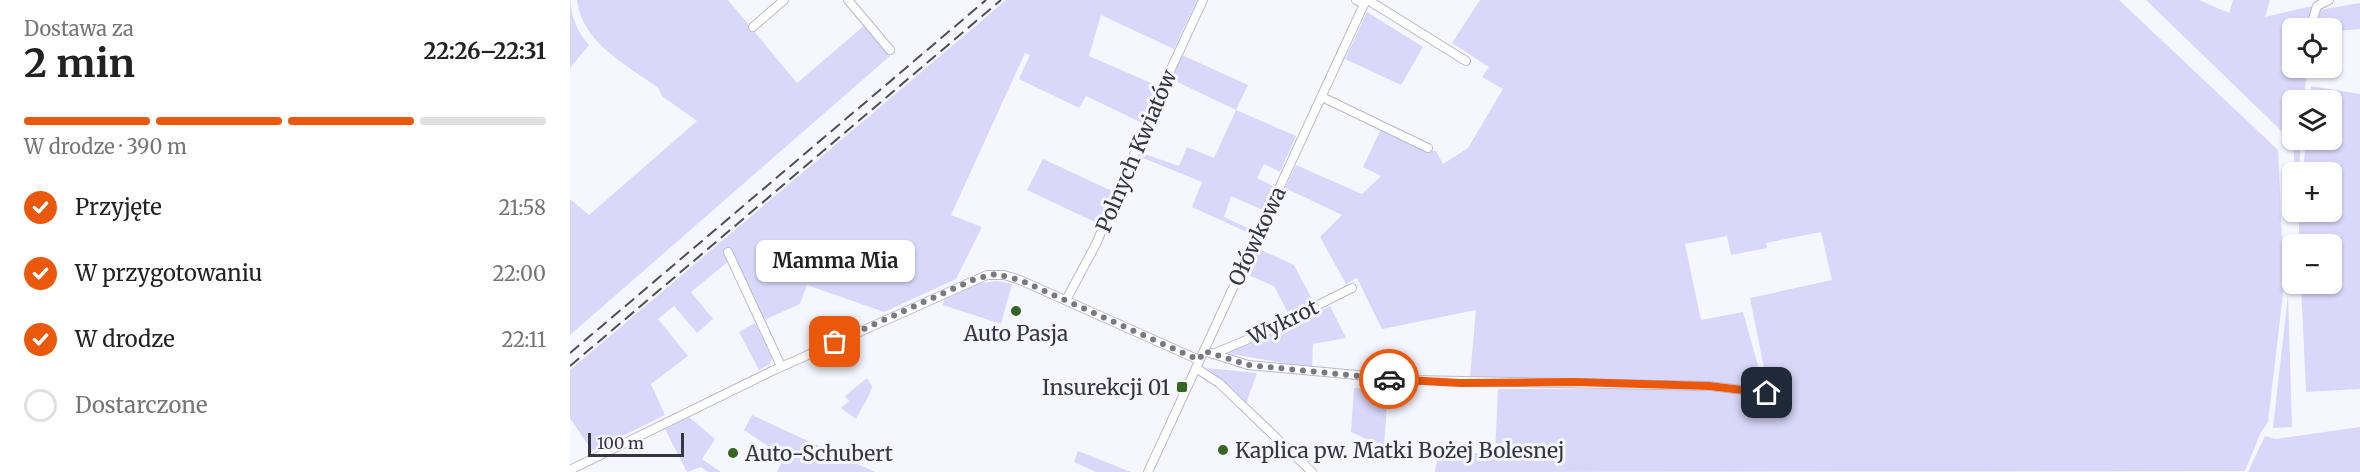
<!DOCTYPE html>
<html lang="pl">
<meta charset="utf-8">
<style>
:root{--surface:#fff;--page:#f6f6f6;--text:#222;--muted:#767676;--line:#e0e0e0;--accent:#ea580c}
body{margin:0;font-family:Merriweather,serif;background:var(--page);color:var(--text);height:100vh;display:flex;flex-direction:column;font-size:22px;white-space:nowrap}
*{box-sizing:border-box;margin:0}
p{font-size:20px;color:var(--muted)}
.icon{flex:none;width:33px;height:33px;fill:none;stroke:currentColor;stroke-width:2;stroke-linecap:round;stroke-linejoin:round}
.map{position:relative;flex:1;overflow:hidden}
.details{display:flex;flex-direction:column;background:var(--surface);width:570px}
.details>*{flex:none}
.buttons{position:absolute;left:1712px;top:18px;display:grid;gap:12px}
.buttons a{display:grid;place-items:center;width:60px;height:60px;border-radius:9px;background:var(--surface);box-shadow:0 2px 4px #0004;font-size:30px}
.scale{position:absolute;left:18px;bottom:15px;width:96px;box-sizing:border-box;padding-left:6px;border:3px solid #37363f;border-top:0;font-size:16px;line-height:21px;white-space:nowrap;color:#37363f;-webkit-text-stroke:4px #f6f6ff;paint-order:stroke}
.pin{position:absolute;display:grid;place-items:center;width:51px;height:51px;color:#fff;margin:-26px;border-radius:12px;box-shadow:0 3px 9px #0006}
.courier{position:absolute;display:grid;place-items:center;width:60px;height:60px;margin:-30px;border:4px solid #ea580c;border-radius:50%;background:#fff;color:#222;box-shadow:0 2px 8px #0007}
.bubble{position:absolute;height:42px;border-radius:9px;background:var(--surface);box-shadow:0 2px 4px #0004;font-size:20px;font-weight:700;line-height:42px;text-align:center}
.overview em{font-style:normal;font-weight:700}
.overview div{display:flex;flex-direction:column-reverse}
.overview{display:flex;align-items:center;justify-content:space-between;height:102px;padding:0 24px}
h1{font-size:39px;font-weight:700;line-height:45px}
.bar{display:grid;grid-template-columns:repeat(4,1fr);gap:9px 6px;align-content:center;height:72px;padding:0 24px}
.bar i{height:8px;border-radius:4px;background:var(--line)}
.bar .selected{background:var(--accent)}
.bar p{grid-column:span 4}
ol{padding:0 24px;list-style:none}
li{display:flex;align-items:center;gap:18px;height:66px}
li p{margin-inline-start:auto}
li .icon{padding:6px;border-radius:50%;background:var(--accent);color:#fff;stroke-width:4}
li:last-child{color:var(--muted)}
li i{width:33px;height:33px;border:3px solid var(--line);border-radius:50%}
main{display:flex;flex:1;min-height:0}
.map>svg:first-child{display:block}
.green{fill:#dad8fa}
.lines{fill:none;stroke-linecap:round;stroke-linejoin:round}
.minor-casing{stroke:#b9b8ce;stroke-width:10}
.minor{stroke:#fff;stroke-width:8}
.rail{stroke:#4f4e57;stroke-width:2;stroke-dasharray:12 6;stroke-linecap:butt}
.done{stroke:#7a7982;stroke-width:6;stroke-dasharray:0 10.8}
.route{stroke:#ea580c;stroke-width:8}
.poi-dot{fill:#376524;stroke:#f6f6ff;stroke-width:2}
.labels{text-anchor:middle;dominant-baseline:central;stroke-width:6;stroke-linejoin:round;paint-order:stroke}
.street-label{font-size:21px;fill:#37363f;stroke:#f6f6ff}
.poi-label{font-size:21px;fill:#37363f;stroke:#f6f6ff;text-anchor:start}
</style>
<main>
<section class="details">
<div class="overview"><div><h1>2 min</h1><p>Dostawa za</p></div><em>22:26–22:31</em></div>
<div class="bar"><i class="selected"></i><i class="selected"></i><i class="selected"></i><i></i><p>W drodze · 390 m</p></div>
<ol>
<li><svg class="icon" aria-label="check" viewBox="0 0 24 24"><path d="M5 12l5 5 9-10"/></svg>Przyjęte<p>21:58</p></li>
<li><svg class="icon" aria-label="check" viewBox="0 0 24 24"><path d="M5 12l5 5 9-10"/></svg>W przygotowaniu<p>22:00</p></li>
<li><svg class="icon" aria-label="check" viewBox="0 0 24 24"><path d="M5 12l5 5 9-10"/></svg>W drodze<p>22:11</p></li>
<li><i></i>Dostarczone</li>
</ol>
</section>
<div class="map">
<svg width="1790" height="472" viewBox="0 0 1790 472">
<rect width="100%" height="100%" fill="#f6f6ff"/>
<g class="green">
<path d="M0,0C2,18 7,32 19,45L0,68Z"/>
<path d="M7,0H158L227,83L295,25L320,56L0,335V199L19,215L127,121L92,96L88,88C56,64 12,43 7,0Z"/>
<path d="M436,0H627L604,49L531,15L519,56L588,86L572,123L516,96L509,108L449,79L460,55L455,53L381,215L412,227L386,279L314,312L237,285L230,304L194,320L165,256L121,292L143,319L127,333L104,306L88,319L118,356L81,384L95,415L22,451L0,418V370Z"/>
<path d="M910,0H1549L1708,150L1714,285L1698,422L1691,432L1675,471L865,472L868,452L925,454L928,389H1118L1200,398L1180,298L1262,280L1251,232L1196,243L1197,248L1161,255L1157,236L1115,244L1131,320L1173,312L1192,380L1190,388L1186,391L1123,382L900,377L906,310L812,329L787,278L776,284L750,237L772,215L715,188L726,165L792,194L811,176L793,167L811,129L855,150L866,151L873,164L898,148L933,89L912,77L919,67L882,43Z"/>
<path d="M1576,0H1629L1659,13L1663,0H1700L1695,17L1742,6L1738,28H1722V68H1737L1734,100H1722V140H1731L1729,172H1725L1723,142Z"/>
<path d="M1790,3V29L1767,31L1765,54H1761V28H1744L1749,10Z"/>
<path d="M797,12L853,47L831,85L775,59Z"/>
<path d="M612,55L678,85L666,110L726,136L710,172L694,164L687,178L703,186L693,210L661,196L654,217L682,230L681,234L622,207L632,182L568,156L569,152L609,166L617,147L644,158L666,110L601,79Z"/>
<path d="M1741,86L1790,94V389L1736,392L1731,284H1761V244H1729V212H1761V172H1733L1736,140H1761V100H1740Z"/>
<path d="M473,159L542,191L529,224L457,190Z"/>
<path d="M687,248L724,265L743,301L718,313L704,286L676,274Z"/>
<path d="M427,281L442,284L431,324L373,305L374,300L410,283Z"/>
<path d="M1718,295L1722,427L1703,428Z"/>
<path d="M760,306L776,338L743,344L742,368L655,353L729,316L731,320Z"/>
<path d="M185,323L202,358L200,364L189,370L169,332Z"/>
<path d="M637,368L687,373L676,404Z"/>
<path d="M297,378L302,387C299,398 291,408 286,419L271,408L279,401L275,396Z"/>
<path d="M784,388L818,389L814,447L781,432Z"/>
<path d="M182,415L305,472H207L214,457L174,430Z"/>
<path d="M119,417L145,439L132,459L151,472H138L131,467L117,472L95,429Z"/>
<path d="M1790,427V472H1678L1695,436L1706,439Z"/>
<path d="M508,451L561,472H526L504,462Z"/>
</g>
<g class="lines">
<g class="minor-casing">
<g id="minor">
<path d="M278,0L320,50"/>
<path d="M786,0L794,4"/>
<path d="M798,0L896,61"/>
<path d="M183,27L214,0"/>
<path d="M1740,28L1747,6L1759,0"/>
<path d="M752,97L858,148"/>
<path d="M158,252L211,366"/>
<path d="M496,300L526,244L594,84L633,0"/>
<path d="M634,351L678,365L842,380L1139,386L1197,393"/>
<path d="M643,354L688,335L782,288"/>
<path d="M626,368L649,383L742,472"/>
<path d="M0,470L202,371L417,275H434L450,280L629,360"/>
<path d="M578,472L796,0"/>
</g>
</g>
<use href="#minor" class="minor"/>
<g class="rail">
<path d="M0,353L416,0"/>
<path d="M0,366L431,0"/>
</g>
</g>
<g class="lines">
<path class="done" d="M265,342L405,279L426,274L450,280L629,360L634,351L678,365L819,379"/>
<path class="route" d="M819,379L890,383L1004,382L1139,386L1197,393"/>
</g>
<g class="poi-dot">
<circle cx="446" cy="311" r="6"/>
<rect x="606" y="381" width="12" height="12" rx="3"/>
<circle cx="653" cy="450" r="6"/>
<circle cx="163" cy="453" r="6"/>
</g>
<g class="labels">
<g class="street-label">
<text transform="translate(566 151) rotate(-67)">Polnych Kwiatów</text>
<text transform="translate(687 236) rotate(-65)">Ołówkowa</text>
<text transform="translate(713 322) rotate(-26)">Wykrot</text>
</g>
<g class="poi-label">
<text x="446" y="333" text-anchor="middle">Auto Pasja</text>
<text x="600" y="387" text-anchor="end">Insurekcji 01</text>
<text x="665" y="450">Kaplica pw. Matki Bożej Bolesnej</text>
<text x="175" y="453">Auto-Schubert</text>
</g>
</g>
</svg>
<div class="buttons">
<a><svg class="icon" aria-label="locate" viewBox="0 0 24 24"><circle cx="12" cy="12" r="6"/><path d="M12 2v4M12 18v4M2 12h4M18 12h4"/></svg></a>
<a><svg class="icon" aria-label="layers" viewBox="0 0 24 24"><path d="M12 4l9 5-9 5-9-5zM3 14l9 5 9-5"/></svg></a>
<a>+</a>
<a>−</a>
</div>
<div class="scale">100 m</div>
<div class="pin" style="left:265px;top:342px;background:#ea580c"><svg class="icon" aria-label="bag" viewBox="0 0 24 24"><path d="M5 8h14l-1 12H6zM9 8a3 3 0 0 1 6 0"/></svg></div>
<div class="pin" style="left:1197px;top:393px;background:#1f2937"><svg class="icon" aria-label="home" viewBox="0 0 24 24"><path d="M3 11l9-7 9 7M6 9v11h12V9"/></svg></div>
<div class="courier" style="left:819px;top:379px"><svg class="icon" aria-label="car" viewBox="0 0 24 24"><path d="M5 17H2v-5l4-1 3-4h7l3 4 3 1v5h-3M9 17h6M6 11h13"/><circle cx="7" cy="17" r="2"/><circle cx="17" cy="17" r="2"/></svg></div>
<div class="bubble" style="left:186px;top:240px;width:159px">Mamma Mia</div>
</div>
</main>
